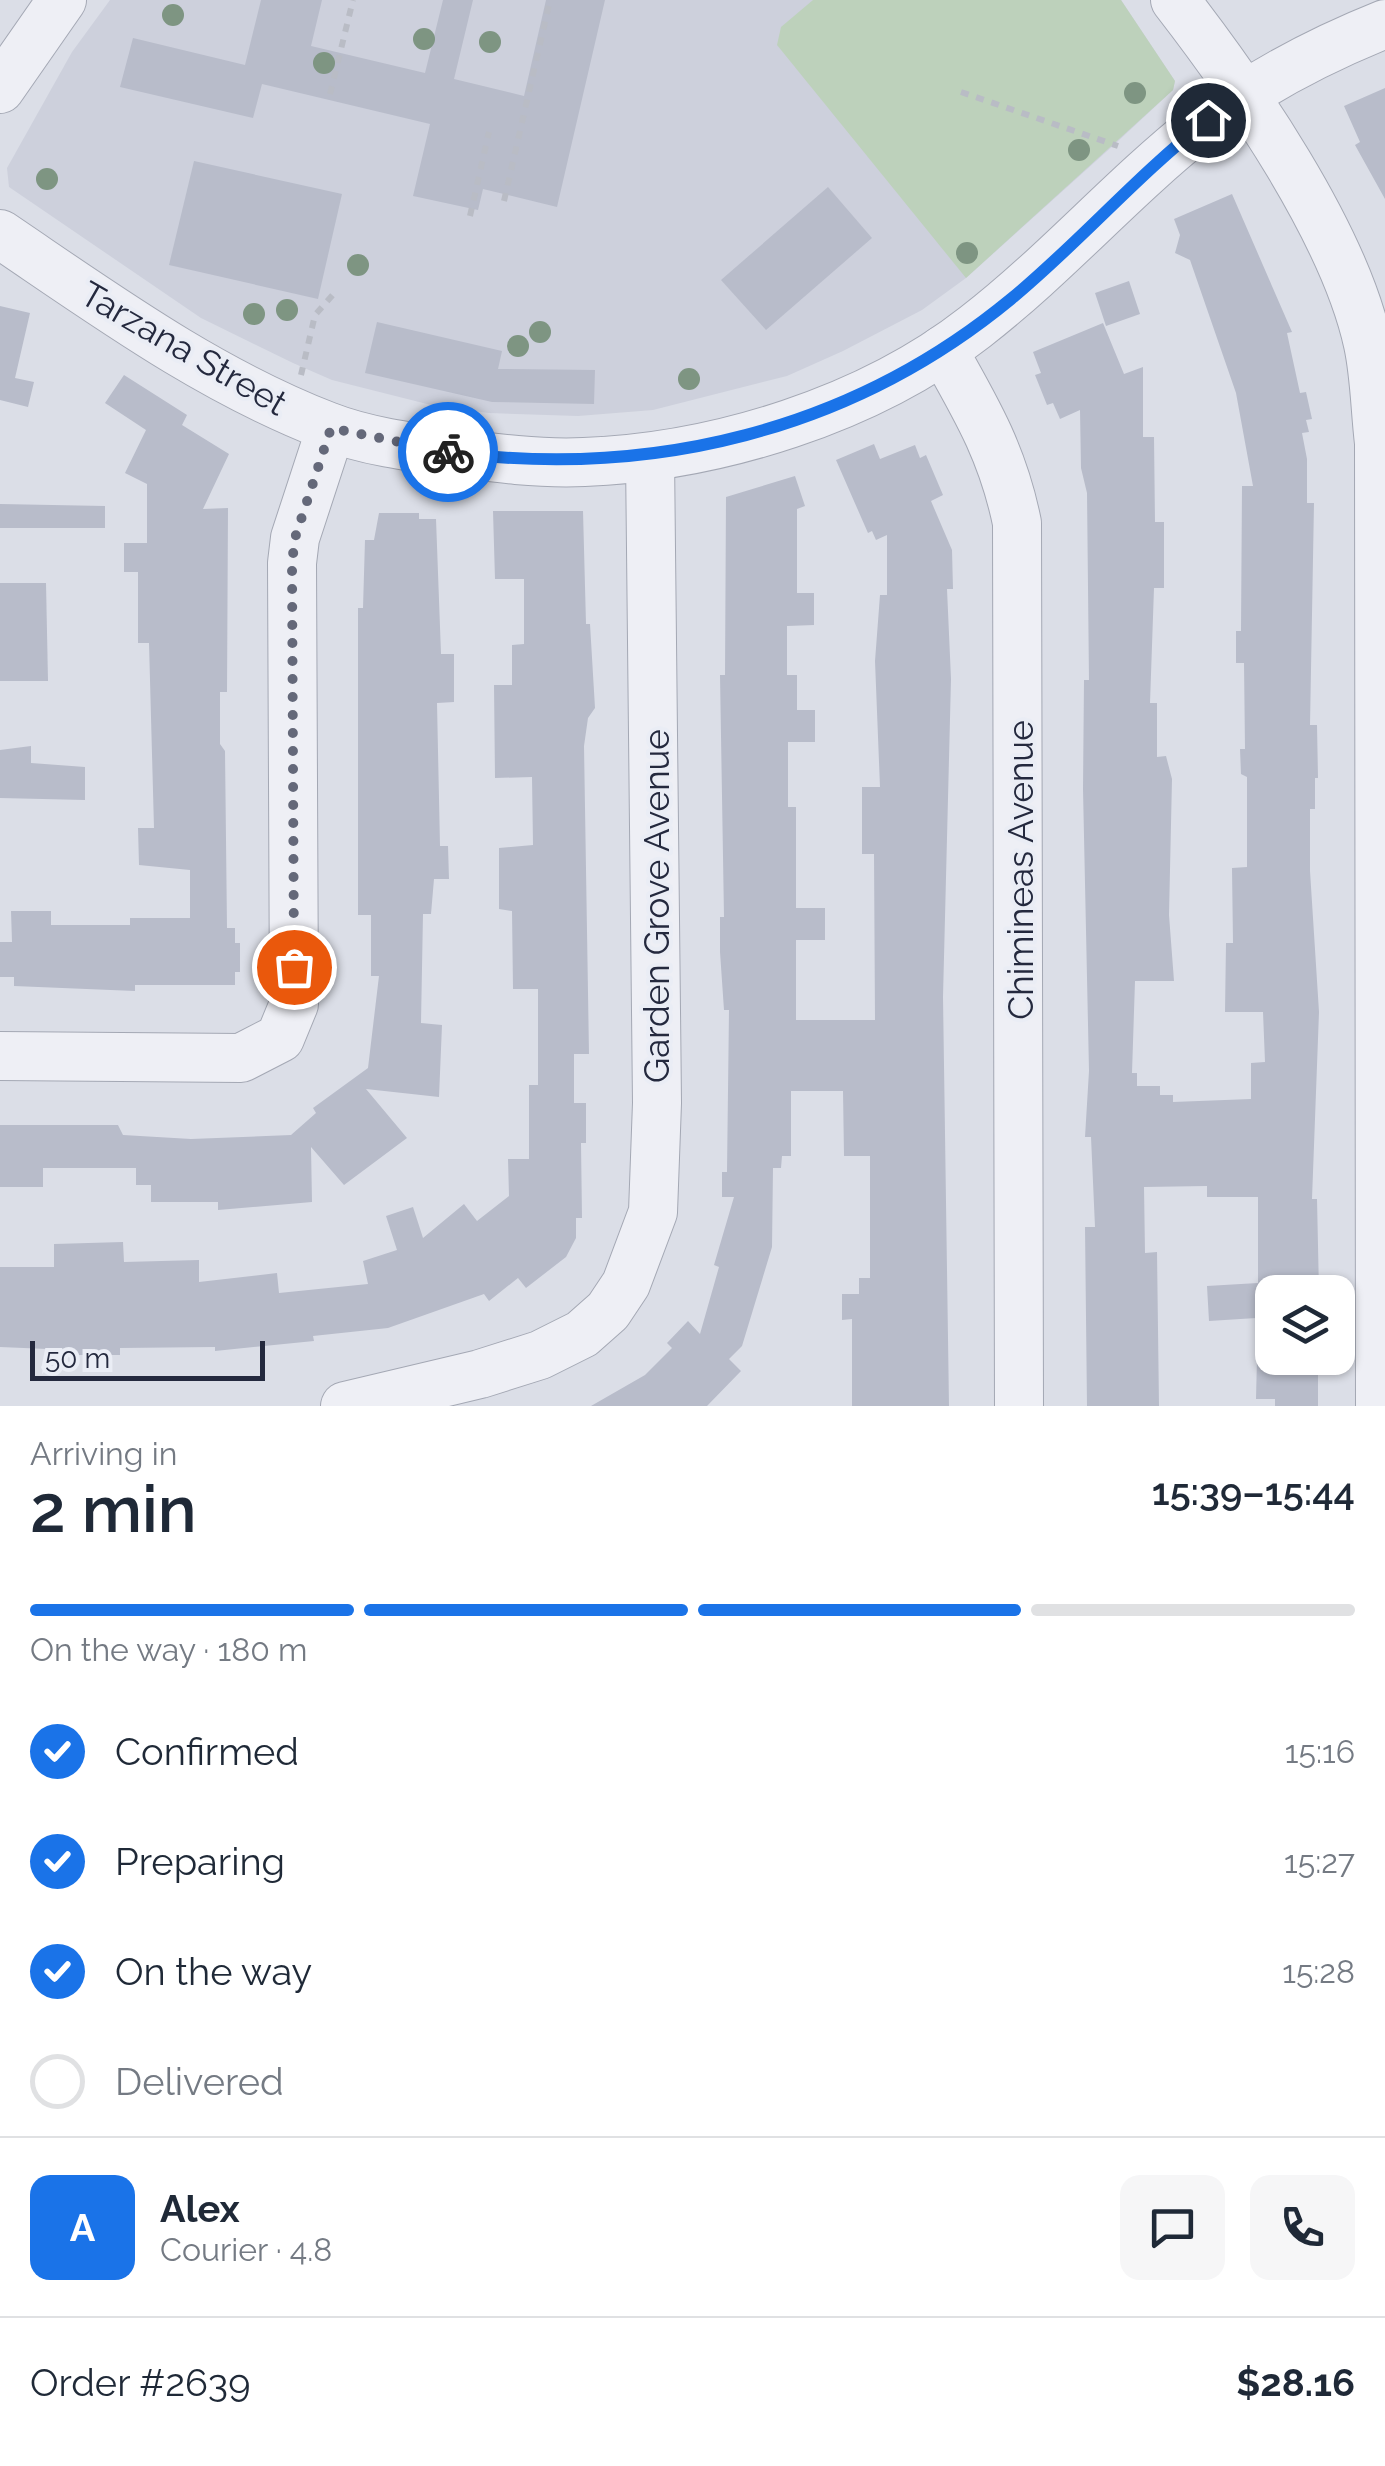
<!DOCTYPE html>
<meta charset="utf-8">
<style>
:root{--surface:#fff;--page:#f6f6f7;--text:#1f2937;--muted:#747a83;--line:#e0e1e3;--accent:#1a73e8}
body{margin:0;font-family:Raleway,sans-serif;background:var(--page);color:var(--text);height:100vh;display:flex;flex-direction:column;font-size:38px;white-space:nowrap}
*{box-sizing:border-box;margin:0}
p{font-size:32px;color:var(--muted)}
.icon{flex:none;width:55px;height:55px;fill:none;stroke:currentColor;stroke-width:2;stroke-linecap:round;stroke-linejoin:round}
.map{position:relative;height:1406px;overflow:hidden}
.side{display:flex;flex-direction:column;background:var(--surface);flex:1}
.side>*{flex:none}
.fabs{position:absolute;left:1255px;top:1275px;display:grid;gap:20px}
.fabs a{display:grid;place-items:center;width:100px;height:100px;border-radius:20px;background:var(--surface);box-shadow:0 2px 8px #0004;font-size:50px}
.scale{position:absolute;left:30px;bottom:25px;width:235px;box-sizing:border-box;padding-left:10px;border:5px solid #24293e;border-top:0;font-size:28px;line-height:35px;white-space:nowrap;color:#24293e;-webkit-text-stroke:8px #eaedf5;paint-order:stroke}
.pin{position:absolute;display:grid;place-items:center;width:85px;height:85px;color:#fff;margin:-42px;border:5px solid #fff;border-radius:50%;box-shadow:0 2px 10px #0007}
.courier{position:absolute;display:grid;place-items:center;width:100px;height:100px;margin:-50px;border:8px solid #1a73e8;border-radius:50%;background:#fff;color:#222;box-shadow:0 2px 12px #0007}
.overview em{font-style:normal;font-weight:600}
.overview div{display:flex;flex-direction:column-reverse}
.overview{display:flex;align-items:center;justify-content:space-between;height:170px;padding:0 30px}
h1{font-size:65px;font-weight:600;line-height:75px}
.bar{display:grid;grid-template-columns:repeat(4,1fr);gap:15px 10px;align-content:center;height:120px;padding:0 30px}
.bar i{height:12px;border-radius:8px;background:var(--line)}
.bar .active{background:var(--accent)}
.bar p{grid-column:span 4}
.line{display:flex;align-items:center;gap:25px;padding:0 30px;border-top:2px solid var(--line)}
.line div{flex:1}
.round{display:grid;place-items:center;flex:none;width:105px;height:105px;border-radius:20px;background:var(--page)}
ol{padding:0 30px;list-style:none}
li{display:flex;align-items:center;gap:30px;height:110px}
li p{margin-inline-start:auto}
li .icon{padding:10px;border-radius:50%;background:var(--accent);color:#fff;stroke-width:4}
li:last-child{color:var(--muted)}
li i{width:55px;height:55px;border:5px solid var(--line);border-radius:50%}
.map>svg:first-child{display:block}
.built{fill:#cdd0dc}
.green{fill:#bdd1bb}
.building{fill:#b8bcca}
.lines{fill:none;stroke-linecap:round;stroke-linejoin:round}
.minor-casing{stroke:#a4a8b4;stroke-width:50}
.path{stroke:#b9bcc5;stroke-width:6;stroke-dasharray:8 8;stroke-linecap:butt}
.minor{stroke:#eeeff5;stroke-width:48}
.tree{fill:#7e9582}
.done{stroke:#646879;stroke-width:10;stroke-dasharray:0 18}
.route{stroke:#1a73e8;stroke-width:12}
.labels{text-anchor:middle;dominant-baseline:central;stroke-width:8;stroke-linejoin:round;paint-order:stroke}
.street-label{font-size:35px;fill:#24293e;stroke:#eaedf5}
</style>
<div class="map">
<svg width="1385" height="1406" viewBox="0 0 1385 1406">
<rect width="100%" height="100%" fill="#dbdee7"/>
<path class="built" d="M110,0H1121L1175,81L1173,90L1116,143L966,278L922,310L843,351L787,376L653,410L578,416L489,413L435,406L332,380L293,363L201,318L9,187L7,168L72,52Z"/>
<path class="green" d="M813,0H1121L1175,81L1173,90L966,278L777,45L781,27Z"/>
<g class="building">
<path d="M261,0H322L311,46L425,73L443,0H473L454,79L524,96L546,0H605L557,207L483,189L478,210L413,196L430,124L262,84L253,118L120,87L133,38L245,65Z"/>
<path d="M1385,88V199L1355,145L1360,142L1344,106Z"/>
<path d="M194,161L342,194L318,299L169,265Z"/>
<path d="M828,187L872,238L766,330L721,280Z"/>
<path d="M1232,194L1292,332L1287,333L1300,393L1306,392L1312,419L1306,420L1309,432L1302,433L1307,459V503H1314L1310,725H1317L1318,778H1315V809H1310V871L1319,1012L1312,1199H1317L1319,1292H1272V1317L1209,1321L1207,1286L1258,1283V1197H1207V1186L1144,1187L1145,1253L1157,1252L1159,1406H1087L1085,1227H1095L1091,1137H1085L1089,1071L1083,789L1084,680H1089L1087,493L1081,468L1080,410L1060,419L1053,403L1047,405L1035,375L1041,373L1033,352L1103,323L1124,374L1143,367V437H1154L1155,522H1164V588H1154L1150,703H1157V757L1166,756L1172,779L1169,915L1174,981H1135L1132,1073H1137V1086H1160V1095H1173V1102L1251,1099V1063L1265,1062L1263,1012H1225L1226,943H1233L1232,868L1247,867V777L1241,774L1240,749H1245L1244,663H1236V631H1241L1242,486H1253L1236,393L1190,260L1175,253L1180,235L1174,219Z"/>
<path d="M1129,281L1140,314L1106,326L1095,293Z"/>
<path d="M0,306L30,313L15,378L34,382L28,407L0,400Z"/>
<path d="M377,322L502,351L498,369L595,370L594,404L492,402L365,373Z"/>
<path d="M124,375L187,415L182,425L229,454L203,509L228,508L227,692H220V744L225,751L227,928H235V943H240V972H235V985H135V991L14,986V977H0V942H12L11,911H51V925H130V918H190V870L139,865L138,828H154L149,643H138V572H124V543H147V484L125,473L146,430L105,403Z"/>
<path d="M874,444L880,459L915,445L920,458L926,455L943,495L931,501L952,550L953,589H947L951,679L943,997L949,1406H852V1319L842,1320V1294H859V1278H870V1156H844L843,1091H791V1156H782L781,1168H773L772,1247L742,1346L729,1359L741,1371L707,1406H591L645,1375L672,1348L667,1343L688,1321L700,1334L719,1267L714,1265L734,1197H722V1172H727L729,1010H724L720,952V917H724L720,675H725L726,497L795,476L805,506L797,509V593H814V625L787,626V675H797V710H815V742H788V807H796V908H825V940H796V1020H875L874,854H862V787H880L875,661L880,595H887V535L876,540L872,531L868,533L836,460Z"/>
<path d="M0,504L105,506V528H0Z"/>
<path d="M493,511H583L586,624H590L595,708L588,718L584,746L589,1054H574V1103H586V1143H581L582,1218H576V1238L566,1257L526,1288L518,1278L489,1301L484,1294L388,1328L313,1336L314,1341L215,1351V1347L120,1348V1355H71V1350L0,1347V1267H54V1244L123,1242L124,1262L199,1260V1282L277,1273L279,1293L368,1284L363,1261L397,1250L386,1216L413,1207L423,1238L464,1204L477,1221L509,1196L508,1159H529V1085H538V989H513L512,911L499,909V848L533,845L532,777L495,778L494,685H512V645L524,644V579H495Z"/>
<path d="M379,513H419V519H436L441,654H454V702L437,703L440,846H448L449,879H434L431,914H423L421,1023L442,1025L439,1097L366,1089L407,1138L344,1185L311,1147L312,1202L218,1210V1202H151V1185H136V1168H43V1187H0V1125H118L123,1135L191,1139L291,1135L316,1113L313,1108L368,1068L379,976H371V915H358V608H363L365,540H374Z"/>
<path d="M0,583H46L48,681H0Z"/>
<path d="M31,746V763L85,767V800L0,798V750Z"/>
<path d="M1257,1358H1313L1312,1363H1318V1406H1275V1399H1256Z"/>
</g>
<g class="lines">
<g class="minor-casing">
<g id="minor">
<path d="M1175,0C1244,89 1344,233 1368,344C1375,376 1375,410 1379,443L1380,1406"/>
<path d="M0,89L62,0"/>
<path d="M0,234C105,305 208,380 327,426C365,441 410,447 450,452C494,458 539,464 584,462C717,457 869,410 975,327C1054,266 1121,189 1199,127C1255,84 1320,50 1385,24"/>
<path d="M943,350C977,410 1003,454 1017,523L1019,1406"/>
<path d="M0,1056L241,1058L280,1038L294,1004L292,563L295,538L331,428"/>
<path d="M345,1406L480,1374L540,1355L582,1334L608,1311L626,1284L653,1212L657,1103L650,457"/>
</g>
</g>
<g class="path">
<path d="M961,92L1118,146"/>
<path d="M330,94L353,0"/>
<path d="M504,201L550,0"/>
<path d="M470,216L489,132"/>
<path d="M301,375L315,315L337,290"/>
</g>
<use href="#minor" class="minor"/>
</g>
<g class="tree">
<circle cx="173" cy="15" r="11"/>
<circle cx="424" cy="39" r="11"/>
<circle cx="490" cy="42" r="11"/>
<circle cx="324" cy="63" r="11"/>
<circle cx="1135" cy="93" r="11"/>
<circle cx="1079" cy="150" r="11"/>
<circle cx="47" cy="179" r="11"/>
<circle cx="967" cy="253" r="11"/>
<circle cx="358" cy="265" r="11"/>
<circle cx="287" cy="310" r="11"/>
<circle cx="254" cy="314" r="11"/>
<circle cx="540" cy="332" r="11"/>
<circle cx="518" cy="346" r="11"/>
<circle cx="689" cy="379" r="11"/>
</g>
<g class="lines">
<path class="done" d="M294,967L292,563L295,538L331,428L448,452"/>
<path class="route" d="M448,452C651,479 851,431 1011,299C1079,243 1138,174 1208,120"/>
</g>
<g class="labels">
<g class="street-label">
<text transform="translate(184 348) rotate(30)">Tarzana Street</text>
<text transform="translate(1020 870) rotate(-90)">Chimineas Avenue</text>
<text transform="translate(656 906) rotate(-90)">Garden Grove Avenue</text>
</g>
</g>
</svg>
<div class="fabs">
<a><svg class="icon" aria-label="layers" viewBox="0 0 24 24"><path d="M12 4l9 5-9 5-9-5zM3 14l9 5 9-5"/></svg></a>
</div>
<div class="scale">50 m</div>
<div class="pin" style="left:294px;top:967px;background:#ea580c"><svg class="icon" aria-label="bag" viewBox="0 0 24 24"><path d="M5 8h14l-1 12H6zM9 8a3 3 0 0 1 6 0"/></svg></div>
<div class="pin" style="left:1208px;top:120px;background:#1f2937"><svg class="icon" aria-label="home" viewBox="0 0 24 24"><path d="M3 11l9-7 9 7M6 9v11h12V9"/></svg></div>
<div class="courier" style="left:448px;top:452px"><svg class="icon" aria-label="bike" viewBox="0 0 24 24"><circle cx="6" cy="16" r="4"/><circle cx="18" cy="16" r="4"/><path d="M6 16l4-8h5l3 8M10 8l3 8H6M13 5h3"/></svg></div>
</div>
<section class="side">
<div class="overview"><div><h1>2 min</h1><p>Arriving in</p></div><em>15:39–15:44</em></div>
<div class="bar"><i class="active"></i><i class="active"></i><i class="active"></i><i></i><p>On the way · 180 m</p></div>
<ol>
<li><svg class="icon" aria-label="check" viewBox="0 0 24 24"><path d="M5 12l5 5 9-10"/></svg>Confirmed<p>15:16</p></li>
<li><svg class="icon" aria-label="check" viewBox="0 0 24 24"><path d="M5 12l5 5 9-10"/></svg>Preparing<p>15:27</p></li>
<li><svg class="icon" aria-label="check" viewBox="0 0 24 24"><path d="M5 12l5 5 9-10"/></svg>On the way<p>15:28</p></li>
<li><i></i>Delivered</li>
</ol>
<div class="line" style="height:180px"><b class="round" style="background:var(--accent);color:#fff">A</b><div><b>Alex</b><p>Courier · 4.8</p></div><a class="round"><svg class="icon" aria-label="chat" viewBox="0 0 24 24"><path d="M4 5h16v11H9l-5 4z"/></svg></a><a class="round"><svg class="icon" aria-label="phone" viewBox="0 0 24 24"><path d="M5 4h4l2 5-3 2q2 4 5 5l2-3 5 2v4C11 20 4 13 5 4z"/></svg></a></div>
<div class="line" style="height:130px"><div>Order #2639</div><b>$28.16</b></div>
</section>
